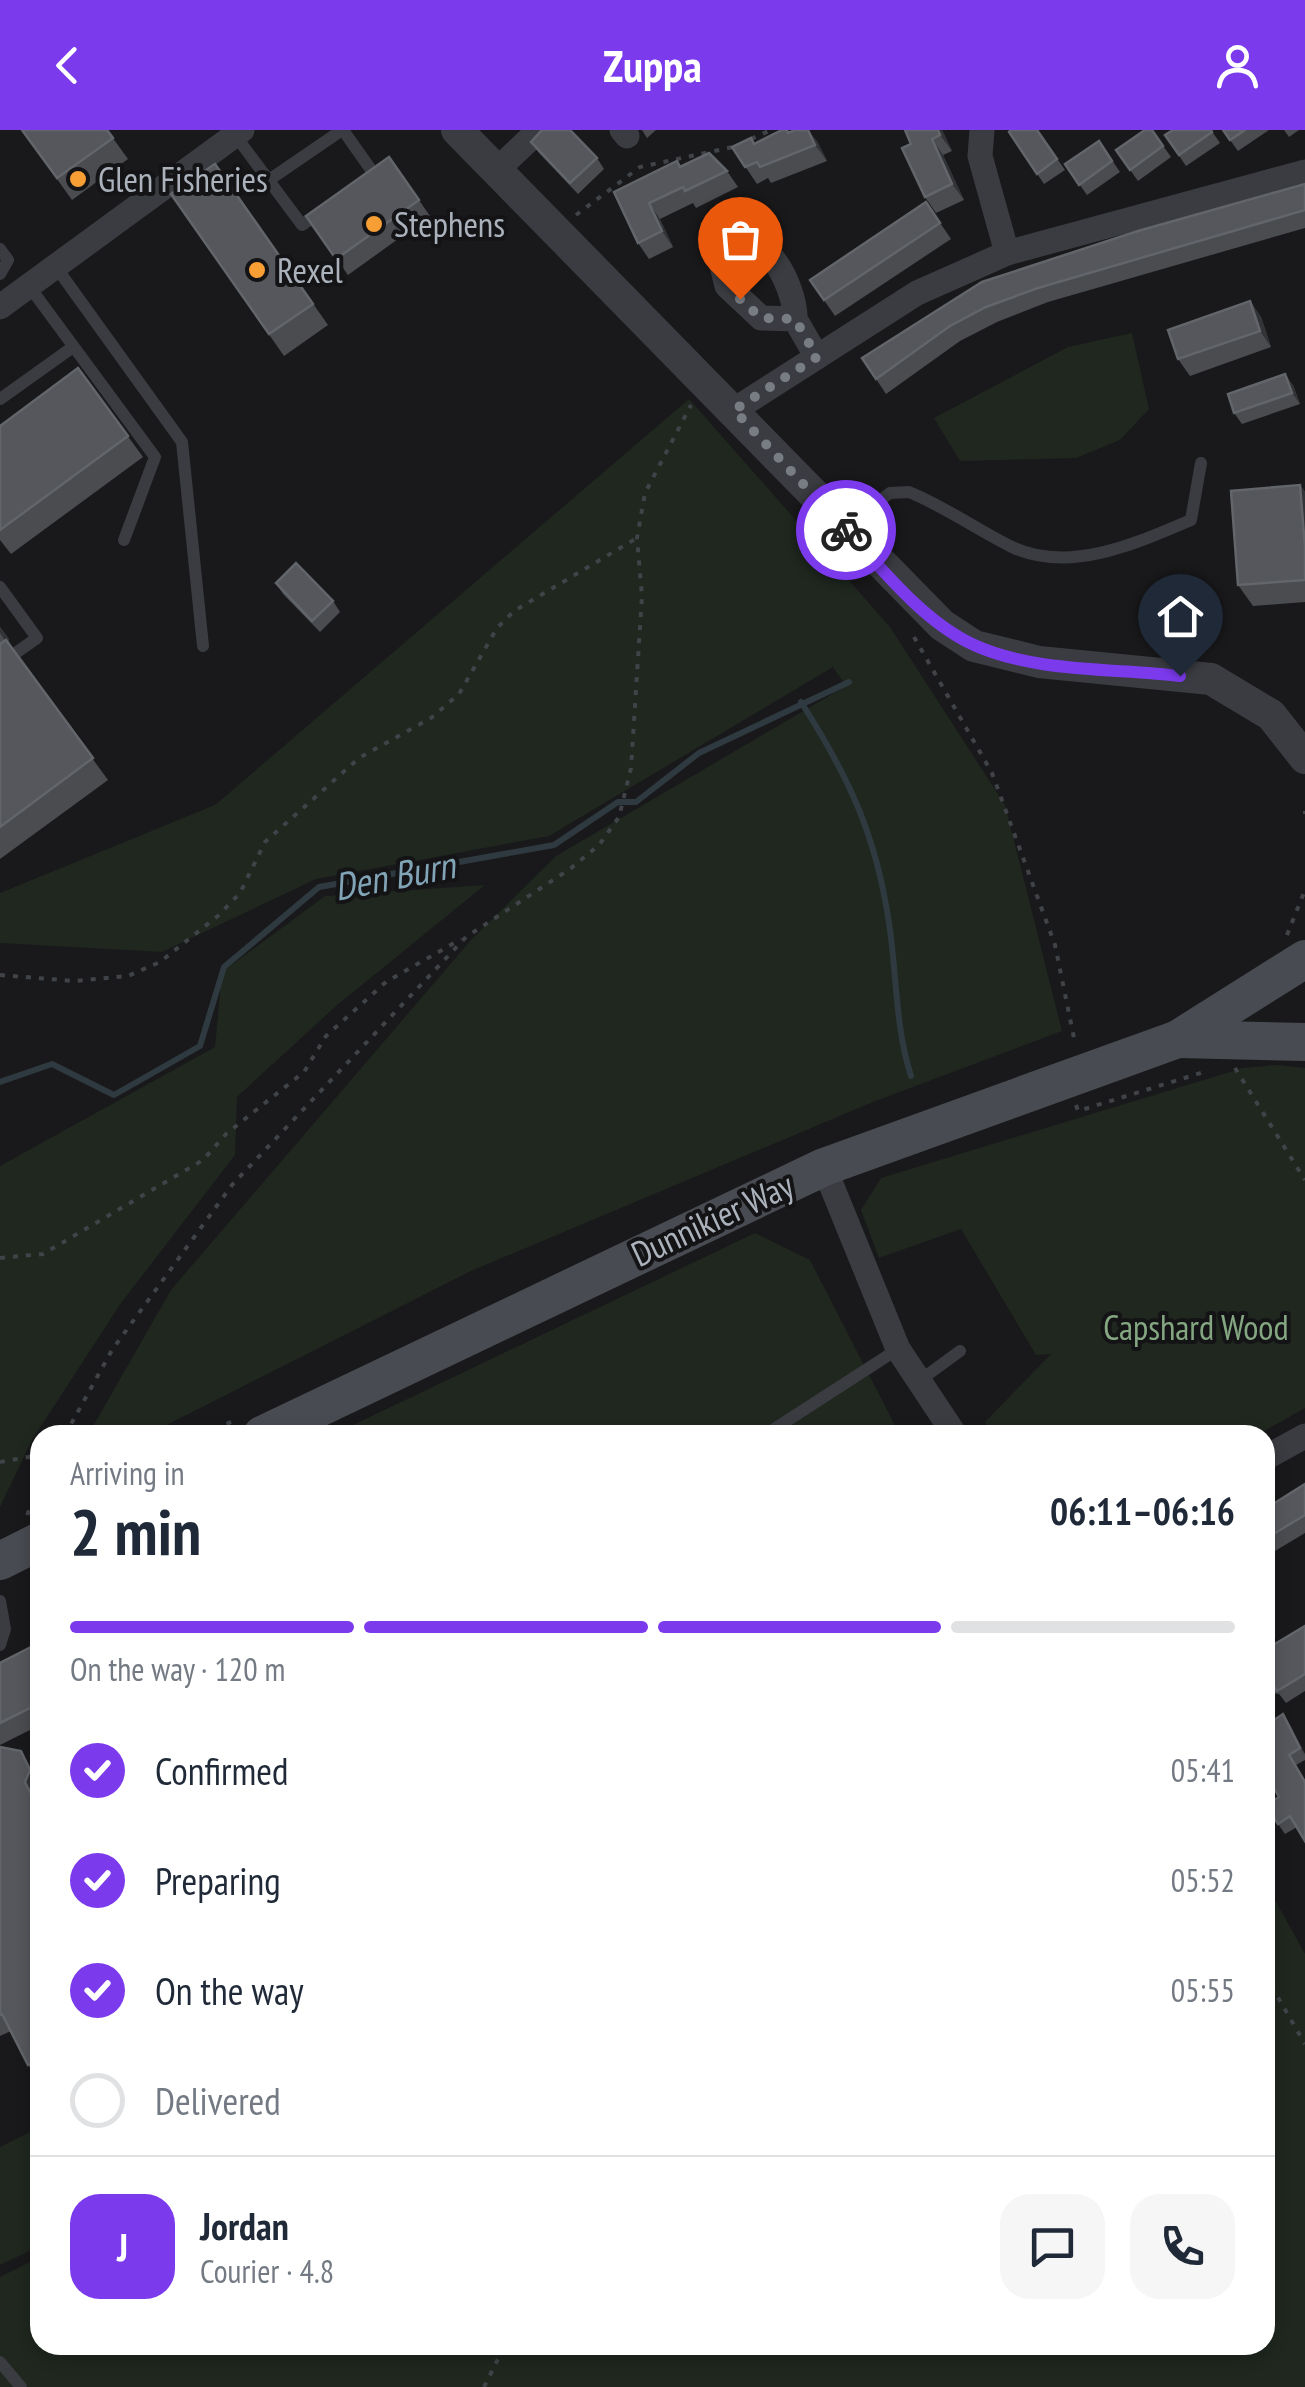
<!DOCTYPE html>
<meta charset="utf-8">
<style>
:root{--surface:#fff;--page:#f6f6f7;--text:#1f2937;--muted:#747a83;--line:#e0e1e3;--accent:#7c3aed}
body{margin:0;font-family:"PT Sans Narrow",sans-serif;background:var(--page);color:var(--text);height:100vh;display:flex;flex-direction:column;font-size:38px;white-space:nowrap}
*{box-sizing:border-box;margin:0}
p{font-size:32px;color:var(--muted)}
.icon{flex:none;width:55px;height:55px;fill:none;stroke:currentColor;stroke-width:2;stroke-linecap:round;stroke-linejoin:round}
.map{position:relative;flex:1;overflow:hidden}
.panel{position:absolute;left:30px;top:1295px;width:1245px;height:930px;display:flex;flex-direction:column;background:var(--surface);border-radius:30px;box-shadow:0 5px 15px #0003}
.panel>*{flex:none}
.pin{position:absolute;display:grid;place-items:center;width:85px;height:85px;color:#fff;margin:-102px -42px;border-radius:50% 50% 50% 0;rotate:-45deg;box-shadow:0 0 10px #0007}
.pin .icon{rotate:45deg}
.courier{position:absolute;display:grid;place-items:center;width:100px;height:100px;margin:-50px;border:8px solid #7c3aed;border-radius:50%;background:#fff;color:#222;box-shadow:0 2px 12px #0007}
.headline em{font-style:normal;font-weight:700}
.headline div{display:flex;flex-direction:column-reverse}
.headline{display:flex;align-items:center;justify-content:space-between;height:170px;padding:0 40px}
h1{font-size:65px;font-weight:700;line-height:75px}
.bar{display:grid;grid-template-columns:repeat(4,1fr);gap:15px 10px;align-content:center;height:120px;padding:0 40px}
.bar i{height:12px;border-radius:8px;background:var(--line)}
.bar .current{background:var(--accent)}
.bar p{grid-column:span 4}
.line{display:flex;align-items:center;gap:25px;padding:0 40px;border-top:2px solid var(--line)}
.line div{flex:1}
.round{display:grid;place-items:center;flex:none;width:105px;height:105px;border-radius:30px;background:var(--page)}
ol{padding:0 40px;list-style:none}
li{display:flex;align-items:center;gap:30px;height:110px}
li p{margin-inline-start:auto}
li .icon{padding:10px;border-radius:50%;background:var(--accent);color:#fff;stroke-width:4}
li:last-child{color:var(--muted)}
li i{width:55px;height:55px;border:5px solid var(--line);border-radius:50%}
header{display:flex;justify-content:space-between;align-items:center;height:130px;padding:0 40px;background:var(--accent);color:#fff;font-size:45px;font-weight:700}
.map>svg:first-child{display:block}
.green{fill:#1f271f}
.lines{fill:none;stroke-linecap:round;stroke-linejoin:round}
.stream{stroke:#2e3a40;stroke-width:6}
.path{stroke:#404348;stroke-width:4;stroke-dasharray:5 8;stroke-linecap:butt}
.service{stroke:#3a3c41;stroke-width:12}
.minor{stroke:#3a3c41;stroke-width:25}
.tertiary{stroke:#3a3c41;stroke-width:32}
.secondary{stroke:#484b51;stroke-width:38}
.wall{fill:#4a4c50}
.shaded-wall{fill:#323336}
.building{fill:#55575c;stroke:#62656a;stroke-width:2.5}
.done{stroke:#787c83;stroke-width:10;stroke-dasharray:0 18}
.route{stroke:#7c3aed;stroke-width:12}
.poi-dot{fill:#f79e35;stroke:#141416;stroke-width:4}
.labels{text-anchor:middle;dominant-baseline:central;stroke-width:8;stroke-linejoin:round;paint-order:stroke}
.poi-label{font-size:35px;fill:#abb2bb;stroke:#141416;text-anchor:start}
.street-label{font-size:35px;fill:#abb2bb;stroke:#141416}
.park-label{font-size:35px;fill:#84a782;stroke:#141416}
.water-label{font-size:38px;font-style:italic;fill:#82a4b7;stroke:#141416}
</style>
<header><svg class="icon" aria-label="back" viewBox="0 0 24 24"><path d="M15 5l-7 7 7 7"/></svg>Zuppa<svg class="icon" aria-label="person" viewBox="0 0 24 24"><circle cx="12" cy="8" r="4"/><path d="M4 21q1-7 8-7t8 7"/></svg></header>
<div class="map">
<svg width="1305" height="2257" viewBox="0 0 1305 2257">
<rect width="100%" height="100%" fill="#19191b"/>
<g class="green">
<path d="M1132,203L1149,279L1120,310L1076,328L960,331L934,288L1068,217Z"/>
<path d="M689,269L890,497L1005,675L1062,901L873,972L471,1141L147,1305H88L171,1160L471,810L556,726L846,556L833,537L549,706L316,749L162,822L0,813V763L215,675Z"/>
<path d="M485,755L336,876L237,967L235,1025L121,1173L32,1310L0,1377V1036L215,917L222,842L325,766Z"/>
<path d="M1277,935L1305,938V1278L1257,1305H992L985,1292L1051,1224L1036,1225L961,1099L879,1128L861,1080L881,1048L1243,938Z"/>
<path d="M755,1103L810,1130L900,1305H332Z"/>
<path d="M1265,1752L1305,1824V2257H0V2147L40,2127V2215H1265Z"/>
<path d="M40,1997V2116L0,2135V2017Z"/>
</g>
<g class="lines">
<g class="stream">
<path d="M801,572C849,647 876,705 889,793C897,844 895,897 911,946"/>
<path d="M0,952L52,934L114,965L200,916L224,837L319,757L554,715L618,672H636L699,623L849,552"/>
</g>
<g class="path">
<path d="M751,9L771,0"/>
<path d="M576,85L640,37L733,17"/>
<path d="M914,507L992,643L1055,815L1075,913"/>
<path d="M1305,681V684"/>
<path d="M1287,805L1305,760"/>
<path d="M0,845L74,851L128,846L160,832L219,785L240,763L265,712L359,628L431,588L459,564L497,498L514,481L637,408"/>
<path d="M1235,938L1305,1050"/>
<path d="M1076,975L1078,981L1207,941"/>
<path d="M0,1128L43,1124L203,1030L226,1004L304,942L326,906L386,852L461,809"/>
<path d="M65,1305L112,1220L232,1055L466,807L570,739L599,715L619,687L631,638L642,466L637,408L645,363L691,275"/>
<path d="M203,1305L235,1290"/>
<path d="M0,1332L40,1325"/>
<path d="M27,1385L40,1357"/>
<path d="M1265,1845L1305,1914"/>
<path d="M484,2257L505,2215"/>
</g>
<g class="service">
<path d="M343,0L374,44L364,51"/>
<path d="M235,5L302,95L323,80"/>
<path d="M269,50L342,0"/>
<path d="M0,119L8,130L0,144"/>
<path d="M56,137L182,312L203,516"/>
<path d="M29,156L155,327L124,410"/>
<path d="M0,269L73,217"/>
<path d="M845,396L890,363L909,362C946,377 977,400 1012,417C1070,444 1137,413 1191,390L1201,333"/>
<path d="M0,457L37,508L0,534"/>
<path d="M919,1251L960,1221"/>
<path d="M765,1305L898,1219"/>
<path d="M0,1471L5,1499L0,1515"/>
<path d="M0,2232L21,2257"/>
</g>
<g class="minor">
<path d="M622,0L627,6"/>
<path d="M982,0L980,26L1007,123"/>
<path d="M497,40L539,0"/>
<path d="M0,177L242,0"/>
<path d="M795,189C796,153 755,78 721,132L727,156L761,188L795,189L817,227"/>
<path d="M734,280L917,163L1007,123L1305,42"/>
<path d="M824,1037L898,1219L955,1305"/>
<path d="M1265,1328L1305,1306"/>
</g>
<path class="tertiary" d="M457,0L942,495L974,516L1039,532L1211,549L1271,585L1305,628"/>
<g class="secondary">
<path d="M1178,909L1305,912"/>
<path d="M262,1305L824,1037L1178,909L1305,829"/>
<path d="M0,1431L40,1411"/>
</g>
</g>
<g class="wall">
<path d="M22,0H107L128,29L72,70Z"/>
<path d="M642,0H656L647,8Z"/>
<path d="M787,0L789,3L817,11L827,31L771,53L768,48L757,54L732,17L755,13Z"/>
<path d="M905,0H942L952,21L943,25L964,70L936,83L925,67L911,14Z"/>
<path d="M1037,0L1065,40L1044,54L1009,2Z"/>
<path d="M1152,0L1171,27L1138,51L1116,20Z"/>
<path d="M1211,0L1220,13L1186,36L1165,5Z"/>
<path d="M1223,0H1269L1238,21Z"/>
<path d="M1284,0H1299L1289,7Z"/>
<path d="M1099,11L1120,42L1087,65L1065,34Z"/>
<path d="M531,12L597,28L604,39L578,64L539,23Z"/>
<path d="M389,27L430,86L348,145L306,86Z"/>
<path d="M215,34L328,195L284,226L171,64Z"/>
<path d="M681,37L727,41L738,57L696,78L693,73L660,89L673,117L649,129L638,113L614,62Z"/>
<path d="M1305,54V98L1048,172L997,192L960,211L886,264L862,228L982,152Z"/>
<path d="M926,72L951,109L835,186L810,150Z"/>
<path d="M1250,171L1261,187L1271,217L1190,246L1178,229Z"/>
<path d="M78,238L143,327L11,424L0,410V296Z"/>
<path d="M1293,255L1300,274L1242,294L1234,283Z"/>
<path d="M1300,355L1305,362V472L1253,476L1238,455Z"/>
<path d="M276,453L333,471L340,482L320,502L283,464Z"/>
<path d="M0,497L9,509V514L108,650L0,729Z"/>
<path d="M1305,1354V1403L1265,1427V1379Z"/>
<path d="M1305,1496V1561L1286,1573L1279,1564L1265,1562V1520Z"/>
<path d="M40,1514V1595L0,1615V1533Z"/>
<path d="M1283,1584L1290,1595L1305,1624V1630L1296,1635L1297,1697L1285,1704L1278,1694L1279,1667L1274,1646Z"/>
<path d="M0,1617L32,1638L36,1669H40V1951L28,1935L11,1901L0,1906Z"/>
</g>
<g class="shaded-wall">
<path d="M808,0L817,11L827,31L815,15Z"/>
<path d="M938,0H942L952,21L940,5Z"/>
<path d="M932,9L943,25L964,70L952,54Z"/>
<path d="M649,73L660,89L673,117L662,101Z"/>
<path d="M1250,171L1261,187L1271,217L1260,201Z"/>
<path d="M1285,244L1293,255L1300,274L1292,263Z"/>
<path d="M1300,355L1305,362V417Z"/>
<path d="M0,497L9,509V516L0,503Z"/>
<path d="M1283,1584L1290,1595L1305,1625L1300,1618Z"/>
<path d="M21,1621L40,1653V1660L36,1669L33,1668L25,1652Z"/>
</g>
<g class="building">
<path d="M22,0H107L113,8L57,48Z"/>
<path d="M542,0H570L597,28L570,53L531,12Z"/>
<path d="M782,0H787L788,3L795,0H808L815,15L760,37L757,32L745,37L732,17L751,8L754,14Z"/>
<path d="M905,0H938L940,5L932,9L952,54L925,67L902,18L911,14Z"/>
<path d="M1011,0H1037L1057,29L1037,44L1009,2Z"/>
<path d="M1145,0H1152L1163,16L1130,40L1116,20Z"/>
<path d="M1173,0H1211L1212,2L1179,25L1165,5Z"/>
<path d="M1223,0H1245L1230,10Z"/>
<path d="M1099,11L1112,31L1079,55L1065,34Z"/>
<path d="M709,23L727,41L685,61L683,57L649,73L662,101L638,113L614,62L677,31L680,37Z"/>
<path d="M389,27L419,70L336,129L306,86Z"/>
<path d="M215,34L313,174L269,204L171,64Z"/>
<path d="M1305,54V80L1038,158L986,177L950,196L876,249L862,228L982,152L1138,101Z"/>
<path d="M926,72L940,93L824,170L810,150Z"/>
<path d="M1250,171L1260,201L1178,229L1168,200Z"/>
<path d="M78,238L128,306L0,400V296Z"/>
<path d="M1285,244L1292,263L1234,283L1228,264Z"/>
<path d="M1300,355L1305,417V450L1238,455L1231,361Z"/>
<path d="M296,433L333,471L312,491L276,453Z"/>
<path d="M6,510L93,628L0,697V514Z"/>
<path d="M1305,1354V1385L1265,1409V1379Z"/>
<path d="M1305,1496V1544L1277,1561L1271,1552L1265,1551V1520Z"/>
<path d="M39,1513L40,1573L0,1593V1533Z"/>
<path d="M1283,1584L1300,1618L1289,1625L1305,1652V1711L1290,1686L1278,1694L1266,1675L1279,1667L1269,1649L1274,1646L1265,1631V1596Z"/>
<path d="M0,1617L21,1621L30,1640L25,1652L33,1668L40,1669V1735L38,1742L40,1741V1928L28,1935L2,1884L0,1885Z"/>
</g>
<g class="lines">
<path class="done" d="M740,169L761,188L795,189L817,227L734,280L846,400"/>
<path class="route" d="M846,400C882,439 923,491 972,514C1033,543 1115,538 1180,546"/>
</g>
<g class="poi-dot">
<circle cx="78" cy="49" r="10"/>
<circle cx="374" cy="94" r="10"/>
<circle cx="257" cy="140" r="10"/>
</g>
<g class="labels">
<g class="poi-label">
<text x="98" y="49">Glen Fisheries</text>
<text x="394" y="94">Stephens</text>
<text x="277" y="140">Rexel</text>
</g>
<g class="street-label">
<text transform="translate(712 1089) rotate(-25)">Dunnikier Way</text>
</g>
<g class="park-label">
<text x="1196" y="1197">Capshard Wood</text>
</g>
<g class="water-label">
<text transform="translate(394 745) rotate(-11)">Den Burn</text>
</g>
</g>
</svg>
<div class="pin" style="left:740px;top:169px;background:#ea580c"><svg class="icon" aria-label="bag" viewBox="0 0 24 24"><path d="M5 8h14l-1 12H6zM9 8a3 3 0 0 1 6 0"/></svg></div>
<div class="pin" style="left:1180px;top:546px;background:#1f2937"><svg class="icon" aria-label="home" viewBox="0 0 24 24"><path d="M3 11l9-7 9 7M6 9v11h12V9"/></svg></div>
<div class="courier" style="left:846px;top:400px"><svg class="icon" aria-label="bike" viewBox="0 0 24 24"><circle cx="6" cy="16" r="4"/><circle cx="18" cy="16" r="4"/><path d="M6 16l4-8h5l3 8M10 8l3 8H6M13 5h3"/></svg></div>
<section class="panel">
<div class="headline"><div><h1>2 min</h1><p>Arriving in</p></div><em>06:11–06:16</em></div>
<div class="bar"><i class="current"></i><i class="current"></i><i class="current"></i><i></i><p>On the way · 120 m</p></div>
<ol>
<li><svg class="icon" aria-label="check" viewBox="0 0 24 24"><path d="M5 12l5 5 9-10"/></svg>Confirmed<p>05:41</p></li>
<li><svg class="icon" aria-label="check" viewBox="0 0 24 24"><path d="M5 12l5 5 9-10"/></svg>Preparing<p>05:52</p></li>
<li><svg class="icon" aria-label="check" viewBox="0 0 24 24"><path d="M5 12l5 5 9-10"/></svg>On the way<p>05:55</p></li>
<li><i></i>Delivered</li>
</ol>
<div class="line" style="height:180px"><b class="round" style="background:var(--accent);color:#fff">J</b><div><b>Jordan</b><p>Courier · 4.8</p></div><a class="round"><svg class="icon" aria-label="chat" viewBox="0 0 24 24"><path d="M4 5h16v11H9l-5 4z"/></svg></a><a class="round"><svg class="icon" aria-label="phone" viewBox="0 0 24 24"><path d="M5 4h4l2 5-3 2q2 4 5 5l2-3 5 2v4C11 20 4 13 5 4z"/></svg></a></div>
</section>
</div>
